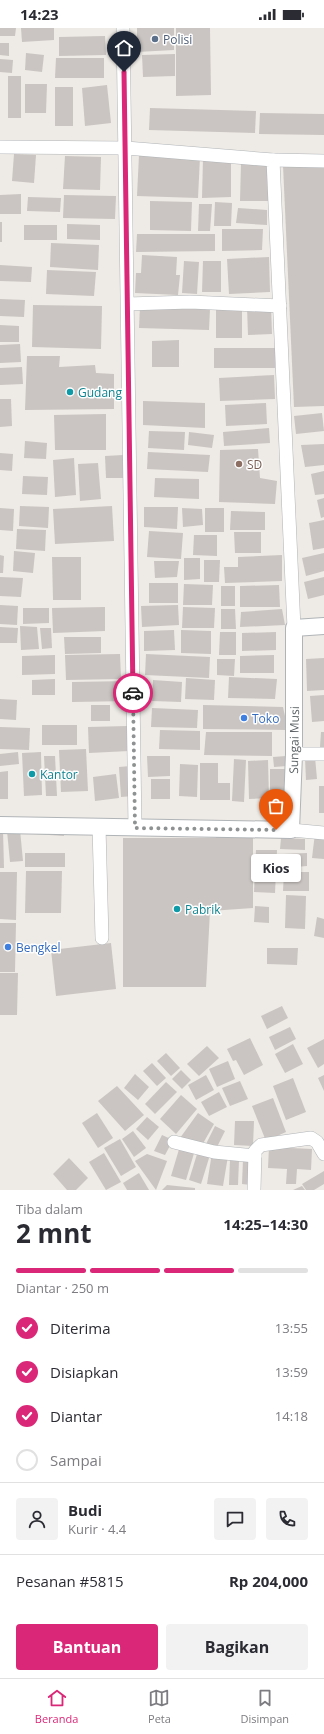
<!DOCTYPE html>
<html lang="id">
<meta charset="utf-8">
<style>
:root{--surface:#fff;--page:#f2f2f3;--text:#2b2b33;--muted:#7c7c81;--line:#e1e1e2;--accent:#db2777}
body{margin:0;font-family:"Open Sans",sans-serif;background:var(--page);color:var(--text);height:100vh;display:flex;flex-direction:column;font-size:15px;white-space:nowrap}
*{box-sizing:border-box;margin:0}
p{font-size:13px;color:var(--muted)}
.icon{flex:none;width:22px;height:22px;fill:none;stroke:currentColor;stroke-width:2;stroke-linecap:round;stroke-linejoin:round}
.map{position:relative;height:1162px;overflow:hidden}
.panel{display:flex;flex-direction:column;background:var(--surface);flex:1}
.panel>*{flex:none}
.pin{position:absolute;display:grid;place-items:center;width:34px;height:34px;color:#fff;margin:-41px -17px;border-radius:50% 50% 50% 0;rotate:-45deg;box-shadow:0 0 4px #0007}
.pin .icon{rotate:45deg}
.courier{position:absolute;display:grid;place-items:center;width:40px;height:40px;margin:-20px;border:3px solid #db2777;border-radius:50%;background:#fff;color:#222;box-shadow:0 1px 5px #0007}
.bubble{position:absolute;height:28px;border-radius:4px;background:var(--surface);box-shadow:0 1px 3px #0004;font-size:13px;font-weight:700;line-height:28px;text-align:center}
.overview em{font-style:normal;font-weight:700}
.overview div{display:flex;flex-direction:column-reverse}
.overview{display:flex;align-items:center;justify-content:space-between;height:68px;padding:0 16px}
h1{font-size:26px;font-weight:700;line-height:30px}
.bar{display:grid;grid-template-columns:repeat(4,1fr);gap:6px 4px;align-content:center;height:48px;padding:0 16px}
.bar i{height:5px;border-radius:3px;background:var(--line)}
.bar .selected{background:var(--accent)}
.bar p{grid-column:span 4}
.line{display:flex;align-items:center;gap:10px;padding:0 16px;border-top:1px solid var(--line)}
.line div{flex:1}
.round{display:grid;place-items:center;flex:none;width:42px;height:42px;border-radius:4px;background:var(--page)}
ol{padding:0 16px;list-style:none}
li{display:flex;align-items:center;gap:12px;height:44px}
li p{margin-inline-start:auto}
li .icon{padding:4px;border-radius:50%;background:var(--accent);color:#fff;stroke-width:4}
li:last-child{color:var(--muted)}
li i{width:22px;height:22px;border:2px solid var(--line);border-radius:50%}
.cta{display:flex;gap:8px;margin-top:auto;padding:8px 16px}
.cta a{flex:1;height:46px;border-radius:4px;background:var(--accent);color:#fff;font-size:16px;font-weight:700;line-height:46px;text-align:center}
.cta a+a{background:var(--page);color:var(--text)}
.status{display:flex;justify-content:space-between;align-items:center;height:28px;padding:0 20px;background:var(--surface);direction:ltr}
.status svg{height:11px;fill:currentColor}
.menu{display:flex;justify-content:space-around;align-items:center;height:56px;border-top:1px solid var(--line);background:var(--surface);font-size:11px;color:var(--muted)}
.menu a{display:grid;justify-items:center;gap:2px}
.menu .selected{color:var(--accent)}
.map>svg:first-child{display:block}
.building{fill:#cac5c2}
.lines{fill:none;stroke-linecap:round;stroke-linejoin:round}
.minor-casing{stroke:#b0b4b7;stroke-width:14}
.tertiary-casing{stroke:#b0b4b7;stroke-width:18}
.minor{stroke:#fff;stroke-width:13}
.tertiary{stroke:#fff;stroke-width:16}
.done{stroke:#8f9292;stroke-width:4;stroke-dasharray:0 7.2}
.route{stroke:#db2777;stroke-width:5}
.service-dot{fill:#5c6f8a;stroke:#fff;stroke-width:1.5}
.culture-dot{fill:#0f9aa8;stroke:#fff;stroke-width:1.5}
.education-dot{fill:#8d6e63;stroke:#fff;stroke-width:1.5}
.shop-dot{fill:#3f7fe0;stroke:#fff;stroke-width:1.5}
.labels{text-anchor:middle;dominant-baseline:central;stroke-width:3;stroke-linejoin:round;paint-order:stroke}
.service-label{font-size:12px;fill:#4e5e75;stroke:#fff;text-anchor:start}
.culture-label{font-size:12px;fill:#0d838f;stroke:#fff;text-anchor:start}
.education-label{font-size:12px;fill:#785e54;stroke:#fff;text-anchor:start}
.shop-label{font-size:12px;fill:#366cbe;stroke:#fff;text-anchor:start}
.street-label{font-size:12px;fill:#5c6265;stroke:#fff}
</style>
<div class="status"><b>14:23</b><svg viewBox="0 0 49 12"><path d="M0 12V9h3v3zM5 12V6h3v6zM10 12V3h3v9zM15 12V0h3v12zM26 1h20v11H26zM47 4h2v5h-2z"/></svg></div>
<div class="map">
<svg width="324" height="1162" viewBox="0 0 324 1162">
<rect width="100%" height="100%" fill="#eeeae5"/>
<g class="building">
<path d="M0,0H16L15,8H0Z"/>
<path d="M21,0H54V12L22,14Z"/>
<path d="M137,0H174V22L137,24Z"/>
<path d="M176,0H210L211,67L176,68Z"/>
<path d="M105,8L106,27L59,28V9Z"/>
<path d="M0,15H9V28L0,27Z"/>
<path d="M26,25L44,27L42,44L25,42Z"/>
<path d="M175,26V48L143,49L142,27Z"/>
<path d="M56,30H104V50H55Z"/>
<path d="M0,31L13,32L12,45L0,44Z"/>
<rect x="8" y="48" width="13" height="42"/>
<path d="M25,56H47L46,85H25Z"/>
<path d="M107,57L111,95L85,98L82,60Z"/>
<rect x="55" y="59" width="18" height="39"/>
<path d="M150,80L256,83L255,105L149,102Z"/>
<path d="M260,85L324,86V107L259,106Z"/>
<path d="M14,126L36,127L34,155L12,153Z"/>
<path d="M139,127L200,129L198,170L137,168Z"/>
<path d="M65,128L101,129L100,162L63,161Z"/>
<path d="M203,130H231V169L202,170Z"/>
<path d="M241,135H269V173H240Z"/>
<path d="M283,137H324V378L294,379Z"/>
<path d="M21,166V186H0V167Z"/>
<path d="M64,167L116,168L115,191L63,190Z"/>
<path d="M28,169L61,170L60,184L27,183Z"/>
<path d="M150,173L192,174L191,203L150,202Z"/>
<path d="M215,174L232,175L231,198H214Z"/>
<path d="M199,176H212L210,203H198Z"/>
<path d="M238,180L267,182V197L236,195Z"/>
<rect x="0" y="194" width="2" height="20"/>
<path d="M67,196L100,197V212L67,211Z"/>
<rect x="24" y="197" width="33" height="15"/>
<path d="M222,201H263L262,222L222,223Z"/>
<path d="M137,206H215V223L136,224Z"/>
<path d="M51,215L99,217L98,242L50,239Z"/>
<path d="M142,227L177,229L176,247H180L178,267L135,265L136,245H141Z"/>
<path d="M269,229L270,264L229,266L227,231Z"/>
<path d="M184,233L199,234L197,266L182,265Z"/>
<path d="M203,233H221V264H202Z"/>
<path d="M0,237L32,239L31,254L0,253Z"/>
<path d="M47,242L96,244L94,268L46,266Z"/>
<path d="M0,271L25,272L24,289L0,288Z"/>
<path d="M33,277L102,278L101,321L32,319Z"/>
<rect x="216" y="277" width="26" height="33"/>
<path d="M140,278L210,281L209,302L139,300Z"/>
<path d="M271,278L272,306L248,307L247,279Z"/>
<path d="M0,297L19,298V314H0Z"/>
<path d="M179,312V339H152V313Z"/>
<path d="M20,316L21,334L0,335V317Z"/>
<rect x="214" y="320" width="61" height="20"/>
<path d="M27,328H60L59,339L95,337L96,345L114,346V381L25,382Z"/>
<path d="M22,339L23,356L0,357V340Z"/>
<path d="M274,347L275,371L220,373L219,350Z"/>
<path d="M0,371H11L12,398L0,399Z"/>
<path d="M143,373L205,375V400L143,397Z"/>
<path d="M266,375L267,396L226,398L225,377Z"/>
<path d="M322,385L324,403L296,406L294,388Z"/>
<path d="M106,386V422H55L54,387Z"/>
<path d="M269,400L270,415L224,418L223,404Z"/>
<path d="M149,403L185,404L184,422L148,420Z"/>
<path d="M189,404L214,407L212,420L188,417Z"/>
<path d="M25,413L47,415L46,431L24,430Z"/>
<path d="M324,416V437L305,439L301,417Z"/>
<path d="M258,421L260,450L277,453L275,476L219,474L220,422Z"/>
<path d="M148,424L210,427L208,444L147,441Z"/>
<path d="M0,425L13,426L12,443L0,442Z"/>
<path d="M123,427V450H106L105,428Z"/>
<path d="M74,430L76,467L55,469L53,432Z"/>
<path d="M98,435L101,471L80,473L78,436Z"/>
<path d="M324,443V466L315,467L311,446Z"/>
<path d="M23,448L48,449L47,467L22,466Z"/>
<path d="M155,450L199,451V471L154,469Z"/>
<path d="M324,470V489L321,490L317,472Z"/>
<path d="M20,478L49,479L48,500L19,498Z"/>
<path d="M112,478L114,513L55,516L53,481Z"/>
<path d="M144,479H178L177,501L144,499Z"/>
<path d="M0,480L14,481L13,503L0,502Z"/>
<path d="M182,480L202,481L203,497L183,499Z"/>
<rect x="205" y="480" width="19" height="24"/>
<path d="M231,483L265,484V502H230Z"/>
<path d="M324,492V520L313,522L309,495Z"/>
<path d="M17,501L46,502L45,523L16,521Z"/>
<path d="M149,503L183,505L181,531L147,529Z"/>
<path d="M234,504H261V525H235Z"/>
<path d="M194,507H217V528L193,527Z"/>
<path d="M14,523L35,525L33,545L13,543Z"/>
<path d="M324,525V543L306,548L302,530Z"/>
<path d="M0,527L4,528L3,545H0Z"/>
<path d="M282,527V553L225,555L224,539H238V529Z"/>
<path d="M52,529H81V572H53Z"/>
<path d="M184,530H200V551L184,552Z"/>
<path d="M204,532H220L219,554H204Z"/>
<path d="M154,533H179L177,549L155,550Z"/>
<path d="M0,549L23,550L21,569L0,568Z"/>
<path d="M324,549V567L308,571L304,554Z"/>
<rect x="149" y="555" width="29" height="20"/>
<path d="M184,556L213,557L212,577H183Z"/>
<path d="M279,557L280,579H240V558Z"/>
<rect x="221" y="558" width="14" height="20"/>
<path d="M0,577L18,578L17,597L0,596Z"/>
<path d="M178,577L179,597L142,599L141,578Z"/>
<path d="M105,579V603L53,605L52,580Z"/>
<path d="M183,579L215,580L214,600H182Z"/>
<path d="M23,580H49V595L23,596Z"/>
<path d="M221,581H235L236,601H221Z"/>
<path d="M282,581L285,597L240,599L241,584Z"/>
<path d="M20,598L37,599L39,621L21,622Z"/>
<path d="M0,599L18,600L17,615H0Z"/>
<path d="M40,600H51L52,620L42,621Z"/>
<path d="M174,602L175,622L144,623V603Z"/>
<path d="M181,602L211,603V626L181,625Z"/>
<path d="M220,604H236V627H219Z"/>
<path d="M276,604V622L242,623V605Z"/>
<path d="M64,609H101V625L65,626Z"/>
<path d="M120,626L121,651L66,652L65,627Z"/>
<path d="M146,626L210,629L209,650L145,647Z"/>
<path d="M55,627V646L22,647V628Z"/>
<path d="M274,627V645H240V628Z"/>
<path d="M324,630V662L307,663L306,631Z"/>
<path d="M217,631H235L234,648L217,647Z"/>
<path d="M229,649L277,651L275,671L228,670Z"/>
<path d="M186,650L215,652L214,672L185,671Z"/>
<path d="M55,651V667H32V652Z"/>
<path d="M153,652L182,654L181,674L152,673Z"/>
<path d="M129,653L130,673L72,674V654Z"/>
<path d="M324,667V693L312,694L310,668Z"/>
<path d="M0,671L17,672L16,692L0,691Z"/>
<rect x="91" y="677" width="19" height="16"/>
<path d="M203,677L283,679L288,702L203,701Z"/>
<path d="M152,680L198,682L197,700L151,699Z"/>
<rect x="42" y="697" width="35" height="20"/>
<path d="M128,698L129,723L89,725L88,699Z"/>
<path d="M0,699L30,700L29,722L0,721Z"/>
<path d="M160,702L200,703V722L159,721Z"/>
<path d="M206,704H272V728L204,727Z"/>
<path d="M321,704H324V720L320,719Z"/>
<path d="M86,721L88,763L61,764L59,722Z"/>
<path d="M18,724L19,736L0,738V726Z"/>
<path d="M41,724L42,767L24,768L22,725Z"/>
<path d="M44,728H55L57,768H46Z"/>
<path d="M147,728H170V748L148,749Z"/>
<path d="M286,728L287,738L274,739L273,729Z"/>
<path d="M315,729L317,751L306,752L305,730Z"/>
<path d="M234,731L246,732L244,774L232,773Z"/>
<path d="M268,732L269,770L249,771L248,733Z"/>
<path d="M200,735H218V755H230V772H200Z"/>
<path d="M180,736L198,737L197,769L179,768Z"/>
<path d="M131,738L133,768L121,769L119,739Z"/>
<path d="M270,741H289L290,771H270Z"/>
<path d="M8,743V771H0V744Z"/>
<path d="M116,746L119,770L95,773L93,749Z"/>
<rect x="151" y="751" width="19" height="20"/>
<rect x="319" y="758" width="5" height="27"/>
<path d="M35,798L64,800V808L34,806Z"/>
<path d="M0,802H3L4,840H0Z"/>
<path d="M20,802L23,833L10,834L7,803Z"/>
<path d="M253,803V880L210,883L206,959H123V810H216V804Z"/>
<path d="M315,805L324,806V831L312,830Z"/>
<path d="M281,810L305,811V822L280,821Z"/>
<path d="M256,822H277L275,865L254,864Z"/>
<rect x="25" y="825" width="40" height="14"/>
<path d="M307,825V838L284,840L283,826Z"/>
<path d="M26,843H62L61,885H25Z"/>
<path d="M0,844H17L16,892L0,891Z"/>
<path d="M284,844H309V863H283Z"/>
<path d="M286,867L306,868L305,901L285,900Z"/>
<path d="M255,878L269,879V895L254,894Z"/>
<path d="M317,889L324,891V910L314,908Z"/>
<path d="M0,895H16L15,944H0Z"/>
<path d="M111,915L116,961L56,968L51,922Z"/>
<path d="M267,920H298L297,937L267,936Z"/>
<path d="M0,945H18L17,987H0Z"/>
<path d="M282,978L288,990L267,1001L261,988Z"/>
<path d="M290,999L296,1011L275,1022L269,1009Z"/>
<path d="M250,1010L263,1037L244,1047L236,1032L233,1033L227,1021Z"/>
<path d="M324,1011V1036L318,1040L307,1020Z"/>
<path d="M293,1016L303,1036L285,1045L275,1026Z"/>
<path d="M207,1018L219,1030L199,1048L187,1036Z"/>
<path d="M166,1025L180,1040L171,1048L157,1033Z"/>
<path d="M228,1033L235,1051L217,1059L209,1041Z"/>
<path d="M152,1035L166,1050L157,1058L143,1043Z"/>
<path d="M181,1042L191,1052L182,1061L172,1051Z"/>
<path d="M135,1046L149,1059L138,1072L124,1060Z"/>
<path d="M206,1047L214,1062L196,1072L188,1057Z"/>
<path d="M324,1047V1063L318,1050Z"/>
<path d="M293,1050L306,1084L286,1092L273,1058Z"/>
<path d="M240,1053L248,1071L230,1078L222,1060Z"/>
<path d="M166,1054L177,1064L155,1086L145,1076Z"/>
<path d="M117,1058L144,1087L125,1103L98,1073Z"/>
<path d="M219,1064L227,1079L209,1088L201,1074Z"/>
<path d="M181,1067L197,1081L176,1106L160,1091Z"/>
<path d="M273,1070L286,1104L266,1113L252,1078Z"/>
<path d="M97,1085L113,1110L98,1120L82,1095Z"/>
<path d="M198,1085L214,1096L201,1119L180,1110Z"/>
<path d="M147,1089L159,1099L148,1112L136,1101Z"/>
<path d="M235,1093H254L253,1118L234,1117Z"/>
<path d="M215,1098L225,1103L215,1123L205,1118Z"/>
<path d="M133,1103L146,1120L134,1129L122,1111Z"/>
<path d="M162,1107L173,1112L165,1127L154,1123Z"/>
<path d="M120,1111L136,1139L121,1148L104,1120Z"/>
<path d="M180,1118L195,1122L186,1152L171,1148Z"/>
<path d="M269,1119L312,1121L311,1142L297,1141L296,1156H286L287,1141L268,1140Z"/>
<path d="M198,1123L210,1127L201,1156L189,1152Z"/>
<path d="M104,1125L121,1154L106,1162L89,1134Z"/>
<path d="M212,1125L228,1128L223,1158L207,1156Z"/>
<path d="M147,1126L167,1133L156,1162L135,1133Z"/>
<path d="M69,1130L88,1150L76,1162H67L53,1146Z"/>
<path d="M230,1131L239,1132L238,1157H229Z"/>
<path d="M243,1131H252L251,1157L242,1156Z"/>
<path d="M324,1143V1156L314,1162H306L302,1156Z"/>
<path d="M139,1145L149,1162H127L123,1155Z"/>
<path d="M167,1157L195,1160V1162H162Z"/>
<path d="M302,1158L305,1162H293Z"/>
</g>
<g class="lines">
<g class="minor-casing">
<g id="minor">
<path d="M123,0L135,799"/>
<path d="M0,119L126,120L273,132L294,600"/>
<path d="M273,132L324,133"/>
<path d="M128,276L190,274L280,278"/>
<path d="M294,726H324"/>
<path d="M99,799L102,910"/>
<path d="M291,802L324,805"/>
<path d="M174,1114L214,1124L255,1128"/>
<path d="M254,1162L255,1123L261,1117L311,1110L317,1114L324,1126"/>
</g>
</g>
<g class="tertiary-casing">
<path id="tertiary" d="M0,797L291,802L294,726V600L324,598"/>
</g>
<use href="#minor" class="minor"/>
<use href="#tertiary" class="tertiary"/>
</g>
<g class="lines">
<path class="done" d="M133,665L135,800L276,802"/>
<path class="route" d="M124,44L133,665"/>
</g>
<circle class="service-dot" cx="155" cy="11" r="4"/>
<g class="culture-dot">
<circle cx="70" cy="364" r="4"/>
<circle cx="32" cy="746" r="4"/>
<circle cx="177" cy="881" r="4"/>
</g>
<circle class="education-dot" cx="239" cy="436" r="4"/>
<g class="shop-dot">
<circle cx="244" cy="690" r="4"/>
<circle cx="8" cy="919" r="4"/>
</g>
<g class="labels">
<g class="service-label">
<text x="163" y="11">Polisi</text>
</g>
<g class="culture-label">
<text x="78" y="364">Gudang</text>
<text x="40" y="746">Kantor</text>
<text x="185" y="881">Pabrik</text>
</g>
<g class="education-label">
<text x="247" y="436">SD</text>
</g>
<g class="shop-label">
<text x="252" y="690">Toko</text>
<text x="16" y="919">Bengkel</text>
</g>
<g class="street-label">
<text transform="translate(294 712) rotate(-89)">Sungai Musi</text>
</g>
</g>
</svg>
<div class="pin" style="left:276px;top:802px;background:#ea580c"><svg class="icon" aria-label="bag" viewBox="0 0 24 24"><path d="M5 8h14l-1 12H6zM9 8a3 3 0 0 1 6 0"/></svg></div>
<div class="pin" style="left:124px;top:44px;background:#1f2937"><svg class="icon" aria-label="home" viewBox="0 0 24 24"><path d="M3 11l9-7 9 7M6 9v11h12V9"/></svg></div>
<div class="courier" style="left:133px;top:665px"><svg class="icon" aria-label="car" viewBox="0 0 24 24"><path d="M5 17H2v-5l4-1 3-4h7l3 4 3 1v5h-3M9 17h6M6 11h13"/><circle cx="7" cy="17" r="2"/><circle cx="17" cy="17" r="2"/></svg></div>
<div class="bubble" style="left:251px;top:826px;width:50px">Kios</div>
</div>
<section class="panel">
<div class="overview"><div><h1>2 mnt</h1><p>Tiba dalam</p></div><em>14:25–14:30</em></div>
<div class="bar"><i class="selected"></i><i class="selected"></i><i class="selected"></i><i></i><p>Diantar · 250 m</p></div>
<ol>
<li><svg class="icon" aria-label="check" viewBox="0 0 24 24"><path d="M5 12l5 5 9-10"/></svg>Diterima<p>13:55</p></li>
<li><svg class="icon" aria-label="check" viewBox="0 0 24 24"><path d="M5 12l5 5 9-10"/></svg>Disiapkan<p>13:59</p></li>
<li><svg class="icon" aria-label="check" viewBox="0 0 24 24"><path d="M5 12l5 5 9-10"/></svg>Diantar<p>14:18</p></li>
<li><i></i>Sampai</li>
</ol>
<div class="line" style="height:72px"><a class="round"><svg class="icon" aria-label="person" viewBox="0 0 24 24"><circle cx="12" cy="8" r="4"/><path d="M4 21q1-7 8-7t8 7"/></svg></a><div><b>Budi</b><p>Kurir · 4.4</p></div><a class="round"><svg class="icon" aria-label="chat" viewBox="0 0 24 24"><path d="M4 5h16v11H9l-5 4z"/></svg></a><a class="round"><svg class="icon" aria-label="phone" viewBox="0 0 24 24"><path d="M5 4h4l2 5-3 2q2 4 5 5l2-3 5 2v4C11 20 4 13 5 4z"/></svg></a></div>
<div class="line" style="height:52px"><div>Pesanan #5815</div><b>Rp 204,000</b></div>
<div class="cta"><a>Bantuan</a><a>Bagikan</a></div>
</section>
<nav class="menu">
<a class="selected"><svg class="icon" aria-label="home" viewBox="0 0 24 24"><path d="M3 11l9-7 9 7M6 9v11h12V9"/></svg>Beranda</a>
<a><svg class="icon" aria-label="map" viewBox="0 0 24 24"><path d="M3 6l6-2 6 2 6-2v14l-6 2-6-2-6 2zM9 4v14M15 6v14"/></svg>Peta</a>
<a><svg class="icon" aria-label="saved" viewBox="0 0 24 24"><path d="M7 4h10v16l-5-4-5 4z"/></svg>Disimpan</a>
</nav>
